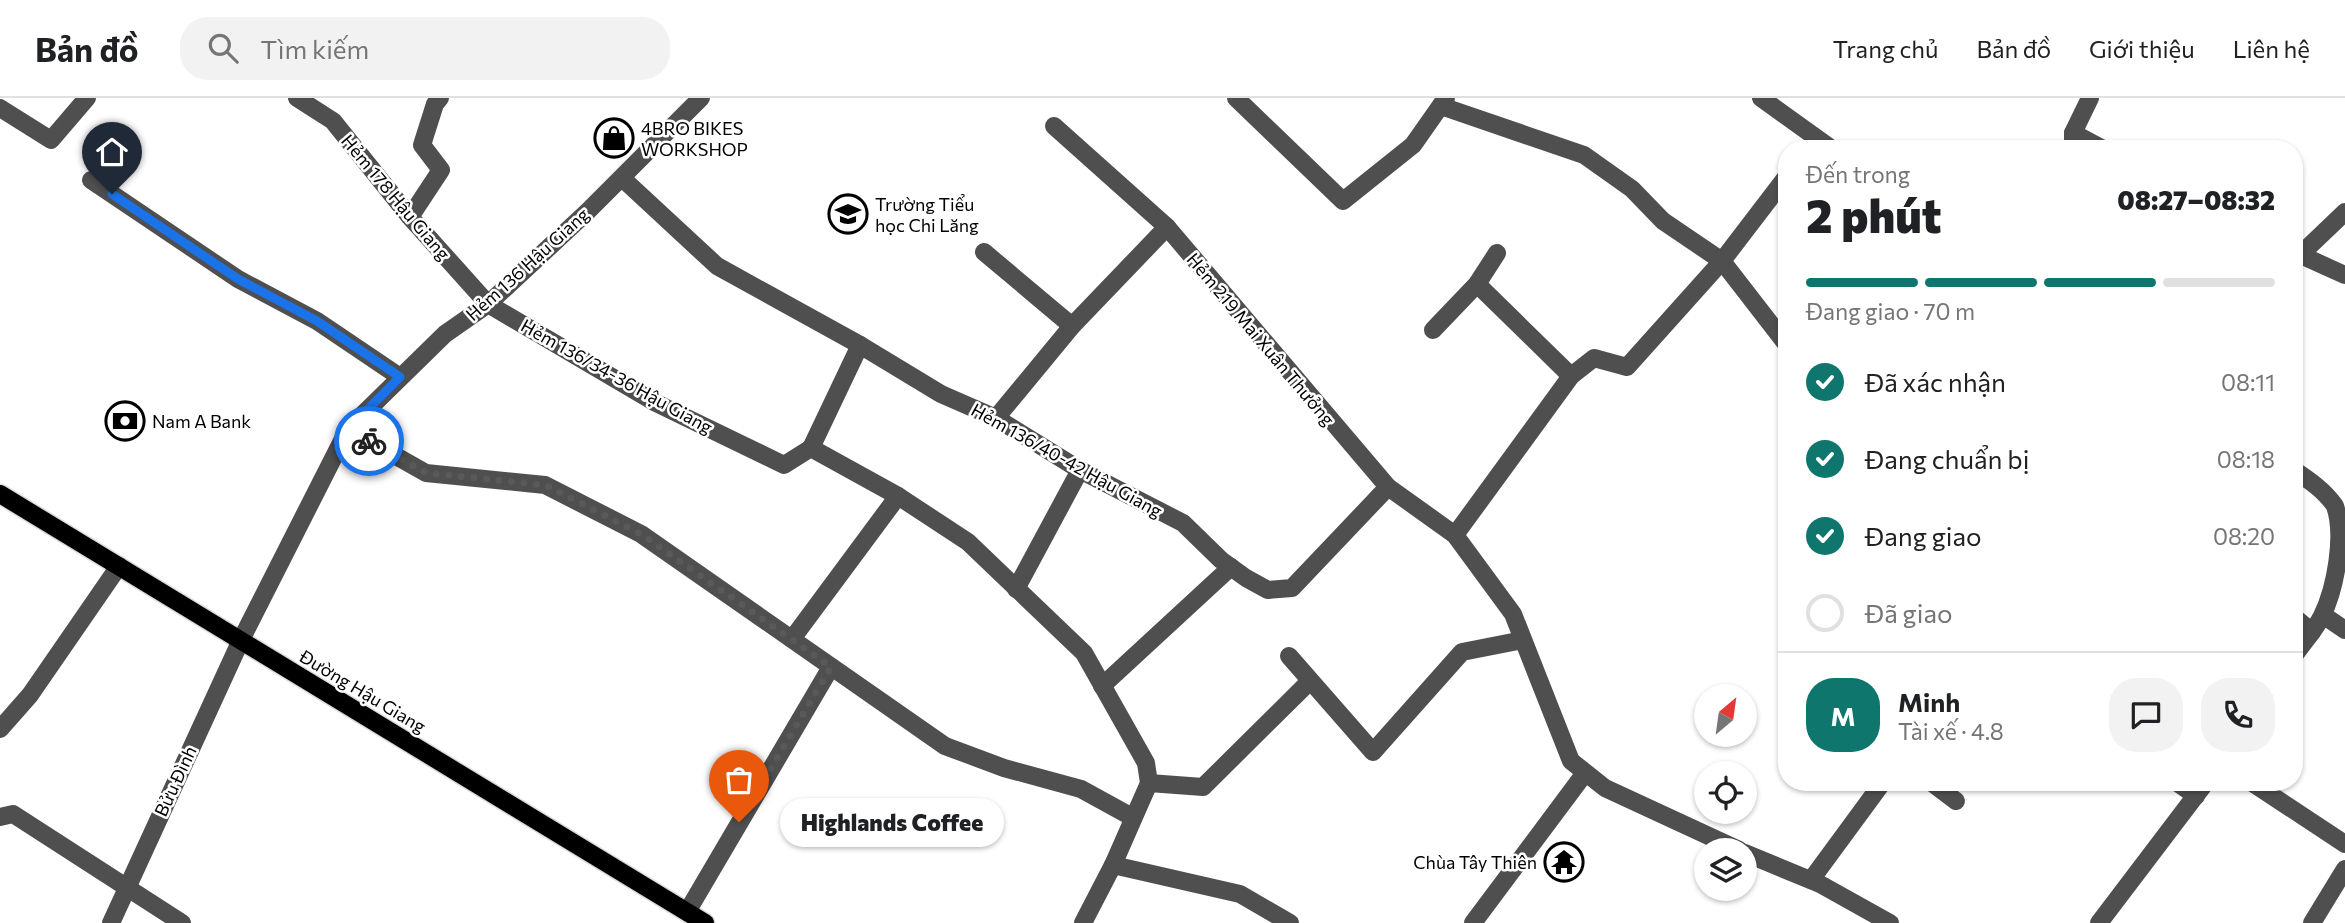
<!DOCTYPE html>
<html lang="vi">
<meta charset="utf-8">
<style>
:root{--surface:#fff;--page:#f2f2f2;--text:#202124;--muted:#757577;--line:#e0e0e0;--accent:#0f766e}
body{margin:0;font-family:Commissioner,sans-serif;background:var(--page);color:var(--text);height:100vh;display:flex;flex-direction:column;font-size:26px;white-space:nowrap}
*{box-sizing:border-box;margin:0}
p{font-size:23px;color:var(--muted)}
.icon{flex:none;width:38px;height:38px;fill:none;stroke:currentColor;stroke-width:2;stroke-linecap:round;stroke-linejoin:round}
.map{position:relative;flex:1;overflow:hidden}
.drawer{position:absolute;left:1778px;top:42px;width:525px;height:651px;display:flex;flex-direction:column;background:var(--surface);border-radius:28px;box-shadow:0 2px 5px #0004}
.drawer>*{flex:none}
.needle{width:46px;rotate:29deg}
.controls{position:absolute;left:1694px;top:586px;display:grid;gap:14px}
.controls a{display:grid;place-items:center;width:63px;height:63px;border-radius:50%;background:var(--surface);box-shadow:0 2px 5px #0004;font-size:35px}
.pin{position:absolute;display:grid;place-items:center;width:60px;height:60px;color:#fff;margin:-72px -30px;border-radius:50% 50% 50% 0;rotate:-45deg;box-shadow:0 0 7px #0007}
.pin .icon{rotate:45deg}
.courier{position:absolute;display:grid;place-items:center;width:70px;height:70px;margin:-35px;border:5px solid #1a73e8;border-radius:50%;background:#fff;color:#222;box-shadow:0 2px 9px #0007}
.bubble{position:absolute;height:49px;border-radius:24px;background:var(--surface);box-shadow:0 2px 5px #0004;font-size:23px;font-weight:800;line-height:49px;text-align:center}
.head em{font-style:normal;font-weight:800}
.head div{display:flex;flex-direction:column-reverse}
.head{display:flex;align-items:center;justify-content:space-between;height:119px;padding:0 28px}
h1{font-size:46px;font-weight:800;line-height:52px}
.bar{display:grid;grid-template-columns:repeat(4,1fr);gap:10px 7px;align-content:center;height:84px;padding:0 28px}
.bar i{height:9px;border-radius:5px;background:var(--line)}
.bar .active{background:var(--accent)}
.bar p{grid-column:span 4}
.line{display:flex;align-items:center;gap:18px;padding:0 28px;border-top:2px solid var(--line)}
.line div{flex:1}
.round{display:grid;place-items:center;flex:none;width:74px;height:74px;border-radius:28px;background:var(--page)}
ol{padding:0 28px;list-style:none}
li{display:flex;align-items:center;gap:21px;height:77px}
li p{margin-inline-start:auto}
li .icon{padding:7px;border-radius:50%;background:var(--accent);color:#fff;stroke-width:4}
li:last-child{color:var(--muted)}
li i{width:38px;height:38px;border:4px solid var(--line);border-radius:50%}
header{display:flex;align-items:center;gap:42px;box-sizing:border-box;height:98px;padding:0 35px;background:var(--surface);border-bottom:2px solid var(--line)}
header strong{font-size:33px}
nav{display:flex;gap:38px;margin-inline-start:auto;font-size:24px}
.search{width:490px;height:63px;background:var(--page);display:flex;align-items:center;gap:18px;box-sizing:border-box;padding:0 24px;border-radius:28px;color:var(--muted);font-size:26px}
.map>svg:first-child{display:block}
.lines{fill:none;stroke-linecap:round;stroke-linejoin:round}
.major-casing{stroke:#dbdbdb;stroke-width:21}
.minor{stroke:#4f4f4f;stroke-width:18}
.major{stroke:#000;stroke-width:18}
.done{stroke:#595959;stroke-width:7;stroke-dasharray:0 12.6}
.route{stroke:#1a73e8;stroke-width:9}
.labels{text-anchor:middle;dominant-baseline:central;stroke-width:5;stroke-linejoin:round;paint-order:stroke}
.poi-label{font-size:18px;fill:#000;stroke:#fff;text-anchor:start}
.street-label{font-size:18px;fill:#000;stroke:#fff}
</style>
<header>
<strong>Bản đồ</strong>
<div class="search"><svg class="icon" aria-label="search" viewBox="0 0 24 24"><circle cx="10" cy="10" r="6"/><path d="M15 15l6 6"/></svg>Tìm kiếm</div>
<nav><a>Trang chủ</a><a>Bản đồ</a><a>Giới thiệu</a><a>Liên hệ</a></nav>
</header>
<div class="map">
<svg width="2345" height="825" viewBox="0 0 2345 825">
<rect width="100%" height="100%" fill="#fff"/>
<g class="lines">
<g class="major-casing">
<path id="major" d="M0,396L705,825"/>
</g>
<g class="minor">
<path d="M297,0L333,23L410,119L488,206L656,305L784,367L811,350L898,398L968,444L1084,555L1146,665L1149,685L1113,767L1083,825"/>
<path d="M1236,0L1343,103L1413,47L1446,0"/>
<path d="M1761,0L1832,51"/>
<path d="M1441,8L1584,57L1632,91L1663,123L1722,163L1787,247"/>
<path d="M0,10L51,42L87,0"/>
<path d="M1054,28L1167,129"/>
<path d="M2073,35L2103,51"/>
<path d="M2073,51V35L2090,0"/>
<path d="M622,80L717,168L860,247L941,296L996,320L1080,372L1183,425L1221,462L1246,480L1268,492L1292,490L1388,389"/>
<path d="M91,82L238,181L317,223L400,279"/>
<path d="M410,119L441,72L422,47L435,6L440,0"/>
<path d="M984,154L1072,228"/>
<path d="M2294,154L2345,177"/>
<path d="M2300,157L2345,114"/>
<path d="M1477,186L1571,278"/>
<path d="M1433,232L1477,186L1497,155"/>
<path d="M996,320L1072,228L1167,129L1388,389L1455,437L1513,516L1571,663L1605,690L1739,752"/>
<path d="M348,331L426,375L545,387L641,436L945,648L1004,670L1081,691L1132,719"/>
<path d="M811,350L860,247"/>
<path d="M2294,372C2309,382 2325,393 2335,408C2345,437 2336,489 2322,518C2315,532 2303,545 2294,558"/>
<path d="M1455,437L1571,278L1594,260L1627,269L1722,163L1787,78"/>
<path d="M1016,491L1080,372"/>
<path d="M2323,517L2345,532"/>
<path d="M2294,519L2312,534"/>
<path d="M792,541L898,398"/>
<path d="M1289,558L1373,654L1462,554L1523,542"/>
<path d="M1102,588L1231,469"/>
<path d="M0,631L30,597L119,468"/>
<path d="M1931,684L1956,703"/>
<path d="M2176,684L2196,698"/>
<path d="M2251,684L2345,746"/>
<path d="M1149,685L1203,689L1310,583"/>
<path d="M0,719L13,716L182,825"/>
<path d="M1745,755L1820,786L1890,825"/>
<path d="M1113,767L1240,796L1290,825"/>
<path d="M1811,782L1883,684"/>
<path d="M687,814L831,569"/>
<path d="M111,825L241,542L348,331L445,236L488,206L587,114L701,0"/>
<path d="M1473,825L1585,675"/>
<path d="M2099,825L2206,684"/>
<path d="M2312,825L2345,771"/>
</g>
<use href="#major" class="major"/>
</g>
<g class="lines">
<path class="done" d="M369,343L426,375L545,387L641,436L831,569L739,724"/>
<path class="route" d="M112,96L238,181L317,223L400,279L348,331L369,343"/>
</g>
<defs>
<g id="shop-ring" transform="scale(2.0125)"><circle r="9.5" fill="#fff" stroke="#000" stroke-width="1.5"/><path d="M-5-2.5h2.3a2.7 3.5 0 0 1 5.4 0H5L5.5 6h-11ZM-1.5-2.5h3a1.5 2.3 0 0 0-3 0Z" fill="#000"/></g>
<g id="school-ring" transform="scale(2.0125)"><circle r="9.5" fill="#fff" stroke="#000" stroke-width="1.5"/><path d="M0-5L7-2L0 1L-7-2ZM-4 1L0 2.5L4 1V4Q0 6-4 4Z" fill="#000"/></g>
<g id="bank-ring" transform="scale(2.0125)"><circle r="9.5" fill="#fff" stroke="#000" stroke-width="1.5"/><path d="M-6-4H6V4H-6ZM0-2.3a2.3 2.3 0 1 0 0 4.6a2.3 2.3 0 1 0 0-4.6Z" fill="#000"/></g>
<g id="temple-ring" transform="scale(2.0125)"><circle r="9.5" fill="#fff" stroke="#000" stroke-width="1.5"/><path d="M0-6L5-2H3V0L6.5 2.5H4V6H1.5V3h-3V6H-4V2.5H-6.5L-3 0V-2H-5Z" fill="#000"/></g>
</defs>
<g fill-rule="evenodd">
<use href="#shop-ring" x="614" y="40"/>
<use href="#school-ring" x="848" y="116"/>
<use href="#bank-ring" x="125" y="323"/>
<use href="#temple-ring" x="1564" y="764"/>
</g>
<g class="labels">
<g class="poi-label">
<text x="641" y="30">4BRO BIKES<tspan x="641" dy="21">WORKSHOP</tspan></text>
<text x="875" y="106">Trường Tiểu<tspan x="875" dy="21">học Chi Lăng</tspan></text>
<text x="152" y="323">Nam A Bank</text>
<text x="1537" y="764" text-anchor="end">Chùa Tây Thiên</text>
</g>
<g class="street-label">
<text transform="translate(396 99) rotate(50)">Hẻm 178 Hậu Giang</text>
<text transform="translate(527 166) rotate(-42)">Hẻm 136 Hậu Giang</text>
<text transform="translate(1261 241) rotate(50)">Hẻm 219 Mai Xuân Thưởng</text>
<text transform="translate(617 278) rotate(29)">Hẻm 136/34-36 Hậu Giang</text>
<text transform="translate(1067 362) rotate(29)">Hẻm 136/40-42 Hậu Giang</text>
<text transform="translate(363 593) rotate(31)">Đường Hậu Giang</text>
<text transform="translate(175 683) rotate(-65)">Bửu Đình</text>
</g>
</g>
</svg>
<div class="controls">
<a><svg class="needle" viewBox="-14 -14 28 28"><path d="M0-13l5 13h-10z" fill="#e53935"/><path d="M0 13l5-13h-10z" fill="#757577"/></svg></a>
<a><svg class="icon" aria-label="locate" viewBox="0 0 24 24"><circle cx="12" cy="12" r="6"/><path d="M12 2v4M12 18v4M2 12h4M18 12h4"/></svg></a>
<a><svg class="icon" aria-label="layers" viewBox="0 0 24 24"><path d="M12 4l9 5-9 5-9-5zM3 14l9 5 9-5"/></svg></a>
</div>
<div class="pin" style="left:739px;top:724px;background:#ea580c"><svg class="icon" aria-label="bag" viewBox="0 0 24 24"><path d="M5 8h14l-1 12H6zM9 8a3 3 0 0 1 6 0"/></svg></div>
<div class="pin" style="left:112px;top:96px;background:#1f2937"><svg class="icon" aria-label="home" viewBox="0 0 24 24"><path d="M3 11l9-7 9 7M6 9v11h12V9"/></svg></div>
<div class="courier" style="left:369px;top:343px"><svg class="icon" aria-label="bike" viewBox="0 0 24 24"><circle cx="6" cy="16" r="4"/><circle cx="18" cy="16" r="4"/><path d="M6 16l4-8h5l3 8M10 8l3 8H6M13 5h3"/></svg></div>
<div class="bubble" style="left:780px;top:700px;width:224px">Highlands Coffee</div>
<section class="drawer">
<div class="head"><div><h1>2 phút</h1><p>Đến trong</p></div><em>08:27–08:32</em></div>
<div class="bar"><i class="active"></i><i class="active"></i><i class="active"></i><i></i><p>Đang giao · 70 m</p></div>
<ol>
<li><svg class="icon" aria-label="check" viewBox="0 0 24 24"><path d="M5 12l5 5 9-10"/></svg>Đã xác nhận<p>08:11</p></li>
<li><svg class="icon" aria-label="check" viewBox="0 0 24 24"><path d="M5 12l5 5 9-10"/></svg>Đang chuẩn bị<p>08:18</p></li>
<li><svg class="icon" aria-label="check" viewBox="0 0 24 24"><path d="M5 12l5 5 9-10"/></svg>Đang giao<p>08:20</p></li>
<li><i></i>Đã giao</li>
</ol>
<div class="line" style="height:126px"><b class="round" style="background:var(--accent);color:#fff">M</b><div><b>Minh</b><p>Tài xế · 4.8</p></div><a class="round"><svg class="icon" aria-label="chat" viewBox="0 0 24 24"><path d="M4 5h16v11H9l-5 4z"/></svg></a><a class="round"><svg class="icon" aria-label="phone" viewBox="0 0 24 24"><path d="M5 4h4l2 5-3 2q2 4 5 5l2-3 5 2v4C11 20 4 13 5 4z"/></svg></a></div>
</section>
</div>
